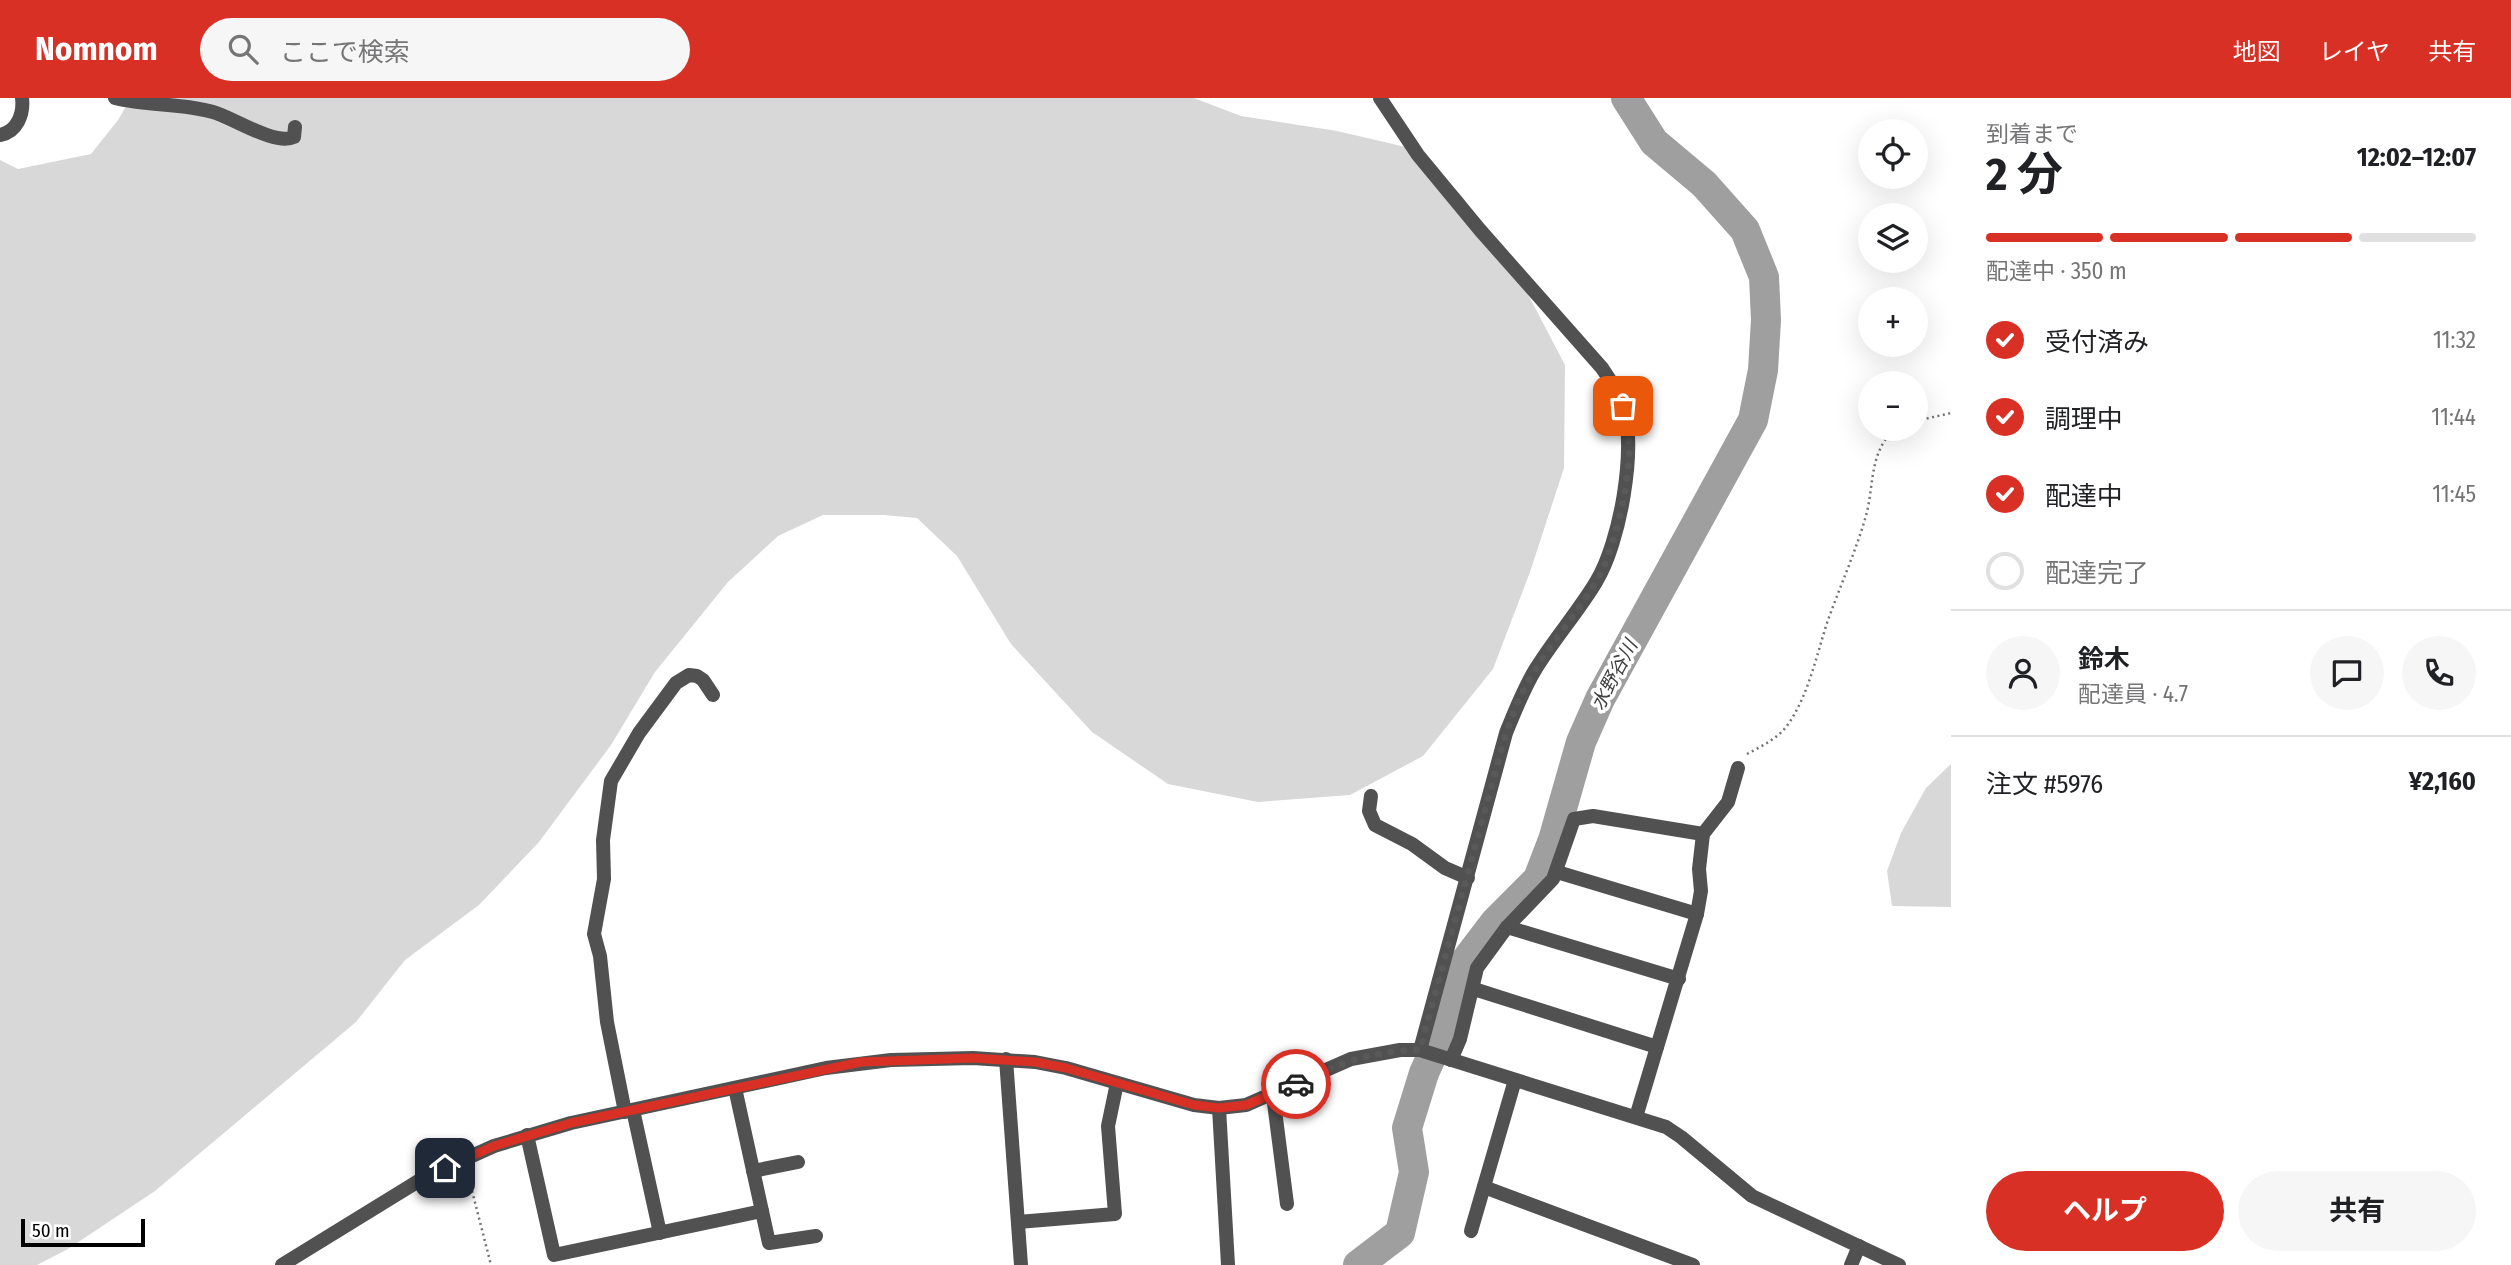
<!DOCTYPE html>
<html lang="ja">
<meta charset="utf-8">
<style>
:root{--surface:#fff;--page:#f6f6f6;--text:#202124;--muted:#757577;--line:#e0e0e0;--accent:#d93025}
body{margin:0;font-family:"Fira Sans Condensed","Noto Sans JP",sans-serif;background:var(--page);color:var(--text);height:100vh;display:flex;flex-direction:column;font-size:26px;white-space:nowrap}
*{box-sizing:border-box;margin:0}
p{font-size:23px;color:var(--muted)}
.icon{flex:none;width:38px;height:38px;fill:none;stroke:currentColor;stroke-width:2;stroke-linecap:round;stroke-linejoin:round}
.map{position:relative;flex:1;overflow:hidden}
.sheet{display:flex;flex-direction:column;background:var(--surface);width:560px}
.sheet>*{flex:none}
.tools{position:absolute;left:1858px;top:21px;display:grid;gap:14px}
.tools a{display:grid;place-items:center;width:70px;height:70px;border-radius:50%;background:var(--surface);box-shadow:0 7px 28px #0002;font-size:35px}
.scale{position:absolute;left:21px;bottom:18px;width:124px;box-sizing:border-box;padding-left:7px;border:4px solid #000;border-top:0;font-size:19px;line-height:24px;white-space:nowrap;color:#000;-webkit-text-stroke:5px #fff;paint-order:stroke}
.pin{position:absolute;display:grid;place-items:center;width:60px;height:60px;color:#fff;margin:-30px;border-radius:14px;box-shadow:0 4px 10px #0006}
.courier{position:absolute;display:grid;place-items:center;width:70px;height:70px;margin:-35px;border:5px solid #d93025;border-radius:50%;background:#fff;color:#222;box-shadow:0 2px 9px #0007}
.overview em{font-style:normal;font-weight:700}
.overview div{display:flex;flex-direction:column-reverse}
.overview{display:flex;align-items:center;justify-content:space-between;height:119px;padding:0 35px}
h1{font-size:46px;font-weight:700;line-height:52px}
.bar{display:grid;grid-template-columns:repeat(4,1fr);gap:10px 7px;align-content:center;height:84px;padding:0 35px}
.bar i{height:9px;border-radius:5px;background:var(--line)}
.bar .current{background:var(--accent)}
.bar p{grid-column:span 4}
.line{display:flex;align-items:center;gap:18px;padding:0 35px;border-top:2px solid var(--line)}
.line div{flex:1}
.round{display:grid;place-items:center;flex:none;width:74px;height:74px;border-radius:37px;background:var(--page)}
ol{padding:0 35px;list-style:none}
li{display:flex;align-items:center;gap:21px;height:77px}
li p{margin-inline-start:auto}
li .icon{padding:7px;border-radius:50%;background:var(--accent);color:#fff;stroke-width:4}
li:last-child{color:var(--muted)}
li i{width:38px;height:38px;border:4px solid var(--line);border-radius:50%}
.primary-button{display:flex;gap:14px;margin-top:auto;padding:14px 35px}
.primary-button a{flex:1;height:80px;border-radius:42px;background:var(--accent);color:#fff;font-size:28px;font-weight:700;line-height:80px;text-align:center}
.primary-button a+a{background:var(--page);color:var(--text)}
header{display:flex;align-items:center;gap:42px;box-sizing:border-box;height:98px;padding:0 35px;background:var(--accent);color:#fff}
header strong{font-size:33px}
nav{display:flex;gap:38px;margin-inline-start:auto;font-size:24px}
.search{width:490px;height:63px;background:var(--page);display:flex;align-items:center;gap:18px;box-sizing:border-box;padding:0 24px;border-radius:38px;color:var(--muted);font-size:26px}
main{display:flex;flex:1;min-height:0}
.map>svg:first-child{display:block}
.green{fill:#d8d8d8}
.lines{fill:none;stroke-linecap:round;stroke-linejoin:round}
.river{stroke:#9f9f9f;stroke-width:30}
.path{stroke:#737373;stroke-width:2.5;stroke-dasharray:2 3.5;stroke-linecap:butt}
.minor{stroke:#515151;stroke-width:14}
.tertiary{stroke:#515151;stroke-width:14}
.done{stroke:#595959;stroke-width:7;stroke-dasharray:0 12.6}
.route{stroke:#d93025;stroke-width:9}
.labels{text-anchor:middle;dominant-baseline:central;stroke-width:7;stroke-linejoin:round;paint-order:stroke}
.water-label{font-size:19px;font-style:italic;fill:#404040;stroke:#fff}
</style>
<header>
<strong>Nomnom</strong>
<div class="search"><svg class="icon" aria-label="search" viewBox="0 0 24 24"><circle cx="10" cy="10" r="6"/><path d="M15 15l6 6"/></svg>ここで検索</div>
<nav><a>地図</a><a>レイヤ</a><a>共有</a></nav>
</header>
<main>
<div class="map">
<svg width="1951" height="1167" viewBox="0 0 1951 1167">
<rect width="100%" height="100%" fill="#fff"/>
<g class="green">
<path d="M131,0H1194L1241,18L1337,33L1410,50L1461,97L1520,181L1565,267L1564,370L1530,474L1493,571L1423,658L1350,697L1258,704L1168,686L1092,634L1011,546L957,458L917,420L884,417H823L778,438L728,484L655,574L611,647L539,744L479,807L405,862L356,924L155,1093L68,1151L37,1167H0V62L18,71L91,56L118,22Z"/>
<path d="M1951,666V809L1892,808L1887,773L1901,735L1926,690Z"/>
</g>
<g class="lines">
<path class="river" d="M1358,1167L1400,1135L1414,1074L1407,1030L1424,975L1443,933L1463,866L1495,824L1538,781L1553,742L1581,644L1600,601L1753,322L1763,272L1766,222L1764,179L1745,132L1704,86L1654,44L1626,0"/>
<g class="path">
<path d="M1916,323L1951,315"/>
<path d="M1747,656C1762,648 1779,640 1789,625C1809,595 1816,559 1827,525C1840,488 1857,451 1867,414C1874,384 1870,351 1896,331"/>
<path d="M468,1077L491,1167"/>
</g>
<g class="minor">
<path d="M115,0C147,8 183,5 213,14C234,20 275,48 294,39L295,29"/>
<path d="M0,37C17,34 24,16 22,0"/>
<path d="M1371,698L1369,713L1375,727L1412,746L1445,770L1468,780"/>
<path d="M1557,774L1697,816"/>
<path d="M1507,829L1679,881"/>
<path d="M1474,891L1657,949"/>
<path d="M1006,961L1021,1167"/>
<path d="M1451,962L1460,941L1477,870L1507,829L1553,781L1574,721L1593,718L1703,736"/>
<path d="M735,990L769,1145L816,1138"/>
<path d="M1273,997L1287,1106"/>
<path d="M1219,1010L1228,1167"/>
<path d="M633,1012L660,1135"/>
<path d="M625,1014L607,924L600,858L594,836L604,781L603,742L611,683L639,635L676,585L689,577L697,578L703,582L713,597"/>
<path d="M1636,1019L1697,816L1701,793L1699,771L1703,736L1728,704L1738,670"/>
<path d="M527,1037L554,1157L762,1113"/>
<path d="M753,1073L798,1064"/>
<path d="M1484,1089L1693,1167"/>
<path d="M1018,1124L1115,1116L1108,1028L1117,985"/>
<path d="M1471,1133L1515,982"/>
<path d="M1851,1167L1859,1148"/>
</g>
<g class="tertiary">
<path d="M1380,0L1418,57L1480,132L1602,270C1610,282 1618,293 1623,307C1637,350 1620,445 1596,484C1578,514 1554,541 1535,572C1523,592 1515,613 1506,635L1420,952"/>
<path d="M282,1167L425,1079L494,1048L571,1025L826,970L891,962L973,960L1035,964L1066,970L1194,1007L1219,1010L1246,1007L1351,961L1400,952H1420L1666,1029L1681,1039L1752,1098L1899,1167"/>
</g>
</g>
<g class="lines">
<path class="done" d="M1296,986C1336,966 1375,952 1420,952L1506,635C1511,622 1515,608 1522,595C1542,555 1573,522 1596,484C1613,457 1627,393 1629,361C1630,343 1627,326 1623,308"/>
<path class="route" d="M445,1070L494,1048L571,1025L861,964L973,960L1035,964L1066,970L1194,1007L1219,1010L1246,1007L1296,986"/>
</g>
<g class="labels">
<g class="water-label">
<text transform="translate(1614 577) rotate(-62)">水野谷川</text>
</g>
</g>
</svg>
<div class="tools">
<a><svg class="icon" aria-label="locate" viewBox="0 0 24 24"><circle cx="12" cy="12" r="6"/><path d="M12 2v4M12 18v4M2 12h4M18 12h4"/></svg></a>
<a><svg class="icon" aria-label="layers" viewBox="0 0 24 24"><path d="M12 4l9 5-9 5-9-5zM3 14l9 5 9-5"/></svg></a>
<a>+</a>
<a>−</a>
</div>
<div class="scale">50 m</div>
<div class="pin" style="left:1623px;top:308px;background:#ea580c"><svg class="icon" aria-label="bag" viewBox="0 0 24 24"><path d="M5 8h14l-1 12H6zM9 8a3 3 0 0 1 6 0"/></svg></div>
<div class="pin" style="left:445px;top:1070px;background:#1f2937"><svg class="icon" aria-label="home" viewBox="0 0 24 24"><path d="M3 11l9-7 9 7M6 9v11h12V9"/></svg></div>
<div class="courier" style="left:1296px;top:986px"><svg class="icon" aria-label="car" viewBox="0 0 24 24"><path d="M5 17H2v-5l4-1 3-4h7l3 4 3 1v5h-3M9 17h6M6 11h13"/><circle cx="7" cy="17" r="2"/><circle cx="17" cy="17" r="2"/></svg></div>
</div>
<section class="sheet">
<div class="overview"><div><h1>2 分</h1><p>到着まで</p></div><em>12:02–12:07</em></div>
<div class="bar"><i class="current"></i><i class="current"></i><i class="current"></i><i></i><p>配達中 · 350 m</p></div>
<ol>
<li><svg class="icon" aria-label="check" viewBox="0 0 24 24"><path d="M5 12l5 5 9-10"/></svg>受付済み<p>11:32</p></li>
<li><svg class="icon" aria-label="check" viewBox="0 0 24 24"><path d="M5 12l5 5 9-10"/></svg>調理中<p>11:44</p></li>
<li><svg class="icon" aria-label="check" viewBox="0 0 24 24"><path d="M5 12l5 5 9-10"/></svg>配達中<p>11:45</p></li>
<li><i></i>配達完了</li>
</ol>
<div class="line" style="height:126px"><a class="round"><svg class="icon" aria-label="person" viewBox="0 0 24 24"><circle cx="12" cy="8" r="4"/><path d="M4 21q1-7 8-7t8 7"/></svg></a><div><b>鈴木</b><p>配達員 · 4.7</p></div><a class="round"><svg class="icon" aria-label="chat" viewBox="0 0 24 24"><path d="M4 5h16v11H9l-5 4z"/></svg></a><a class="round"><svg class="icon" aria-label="phone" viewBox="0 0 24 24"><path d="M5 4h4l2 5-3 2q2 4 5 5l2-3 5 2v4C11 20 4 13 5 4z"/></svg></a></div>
<div class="line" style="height:91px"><div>注文 #5976</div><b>¥2,160</b></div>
<div class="primary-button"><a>ヘルプ</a><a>共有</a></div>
</section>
</main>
